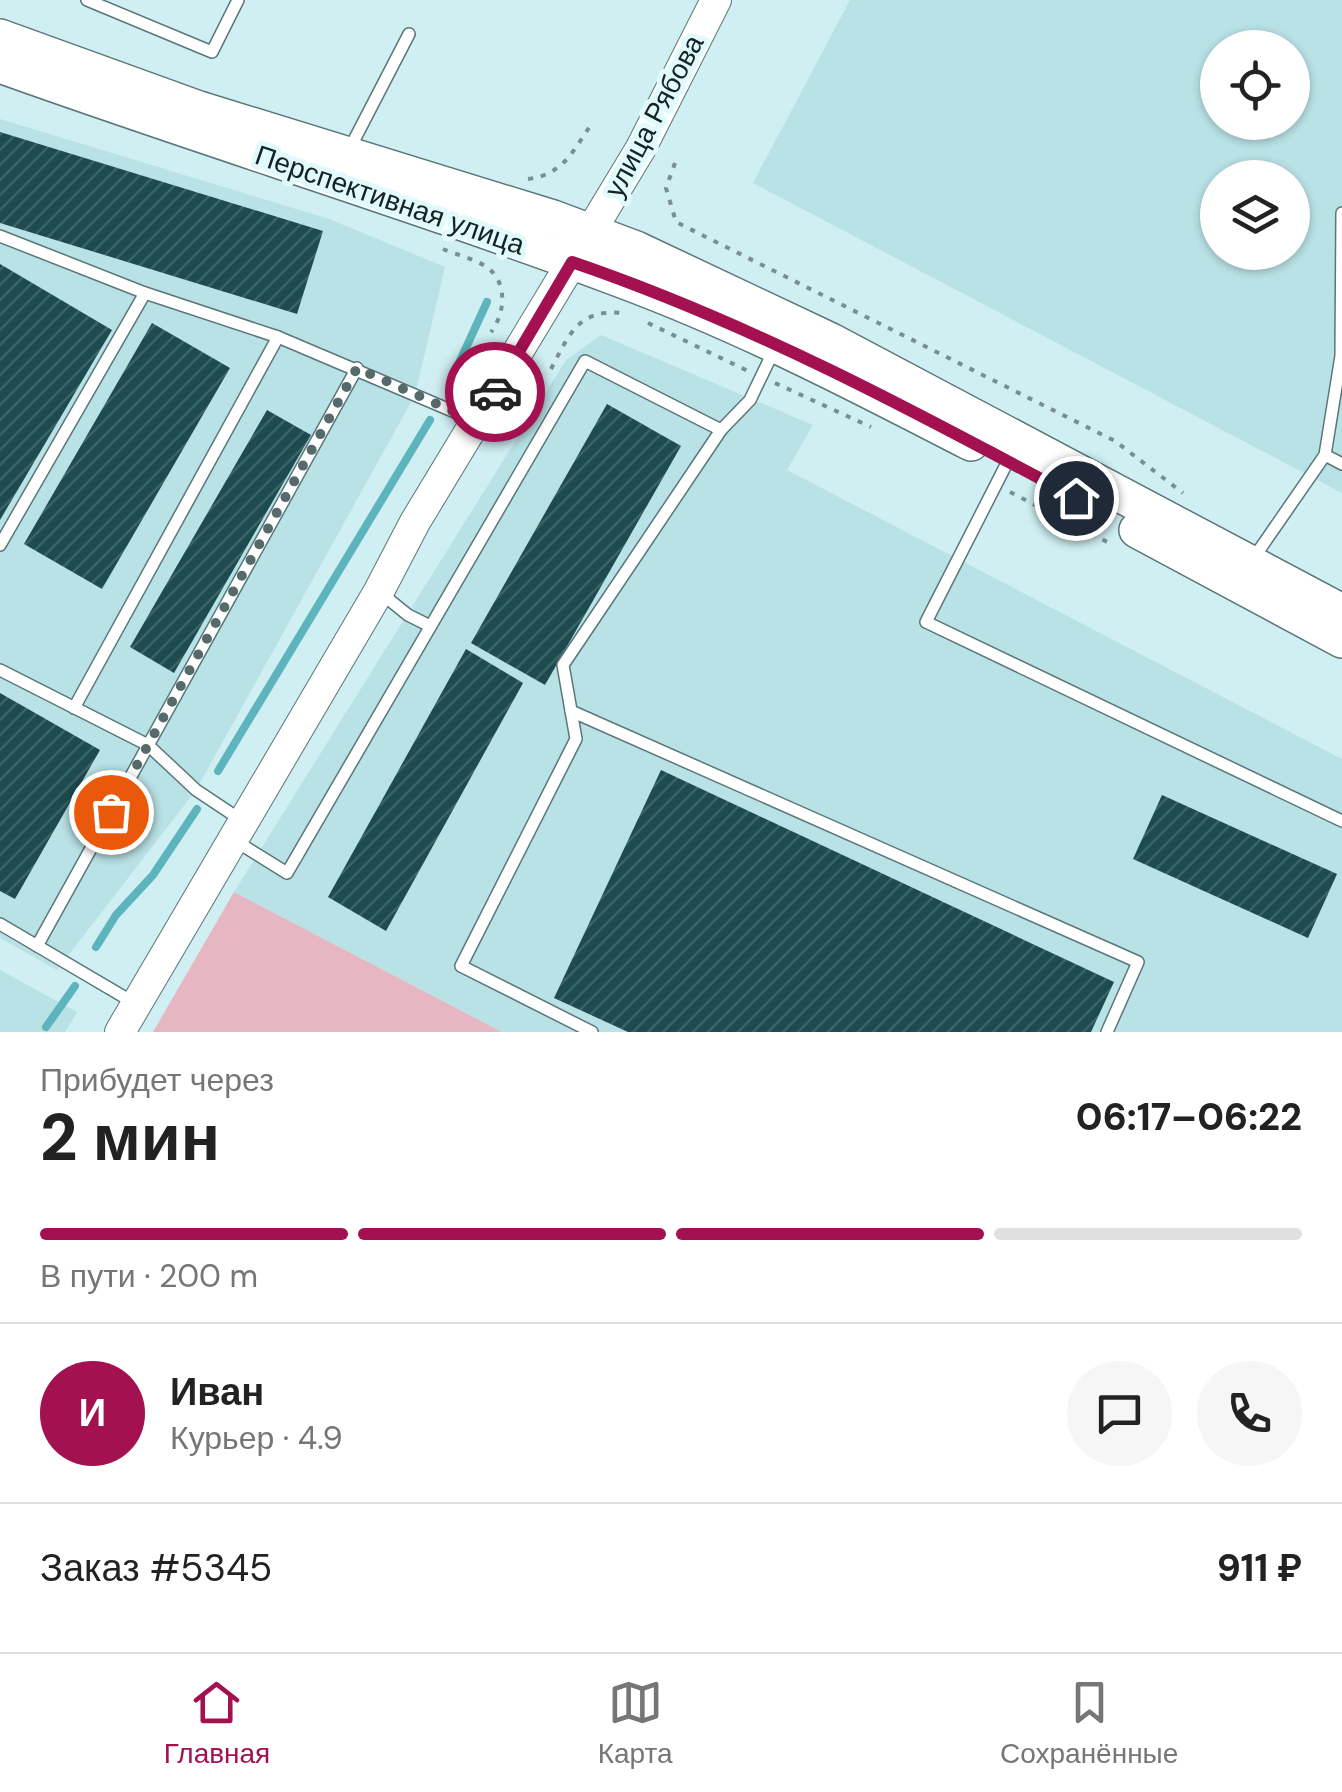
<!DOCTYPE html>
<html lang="ru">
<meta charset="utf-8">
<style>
:root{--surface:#fff;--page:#f6f6f6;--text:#222;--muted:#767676;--line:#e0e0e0;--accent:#a41151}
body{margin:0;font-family:"DM Sans",sans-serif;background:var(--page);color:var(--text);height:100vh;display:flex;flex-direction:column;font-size:38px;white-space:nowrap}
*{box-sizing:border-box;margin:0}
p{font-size:32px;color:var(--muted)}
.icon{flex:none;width:55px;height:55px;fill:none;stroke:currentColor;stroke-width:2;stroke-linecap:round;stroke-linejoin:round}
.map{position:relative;height:1032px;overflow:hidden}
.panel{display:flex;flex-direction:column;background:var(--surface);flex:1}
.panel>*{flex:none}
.tools{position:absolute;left:1200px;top:30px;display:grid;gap:20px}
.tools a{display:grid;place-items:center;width:110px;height:110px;border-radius:50%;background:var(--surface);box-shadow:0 2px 8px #0004;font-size:50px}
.pin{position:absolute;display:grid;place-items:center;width:85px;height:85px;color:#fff;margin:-42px;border:5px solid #fff;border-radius:50%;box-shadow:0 2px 10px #0007}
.courier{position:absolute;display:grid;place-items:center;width:100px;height:100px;margin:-50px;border:8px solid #a41151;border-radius:50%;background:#fff;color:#222;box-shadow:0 2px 12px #0007}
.headline em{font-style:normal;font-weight:800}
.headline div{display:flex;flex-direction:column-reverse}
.headline{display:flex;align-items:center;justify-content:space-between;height:170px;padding:0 40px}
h1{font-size:65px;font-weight:800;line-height:75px}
.bar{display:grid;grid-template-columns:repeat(4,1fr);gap:15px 10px;align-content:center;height:120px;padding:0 40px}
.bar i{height:12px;border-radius:8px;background:var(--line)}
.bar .current{background:var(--accent)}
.bar p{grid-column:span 4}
.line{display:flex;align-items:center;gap:25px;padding:0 40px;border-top:2px solid var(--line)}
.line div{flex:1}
.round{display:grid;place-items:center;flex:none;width:105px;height:105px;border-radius:52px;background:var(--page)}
.menu{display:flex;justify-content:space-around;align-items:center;height:140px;border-top:2px solid var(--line);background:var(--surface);font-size:28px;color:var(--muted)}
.menu a{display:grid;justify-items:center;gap:5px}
.menu .current{color:var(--accent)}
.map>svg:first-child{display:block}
.built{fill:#b9e2e6;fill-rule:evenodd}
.grass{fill:#e6b7c2}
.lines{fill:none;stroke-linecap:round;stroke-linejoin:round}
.stream{stroke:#5eb4bd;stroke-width:8}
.building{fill:url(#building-hatch)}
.service-casing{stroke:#5a7679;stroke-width:14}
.secondary-casing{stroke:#5a7679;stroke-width:32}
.primary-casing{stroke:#5a7679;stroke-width:38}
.path{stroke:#788e91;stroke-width:4;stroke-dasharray:5 8;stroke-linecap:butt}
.service{stroke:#fff;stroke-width:11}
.secondary{stroke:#fff;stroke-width:30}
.primary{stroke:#fff;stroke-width:35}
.done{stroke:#576a6b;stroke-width:10;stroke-dasharray:0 18}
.route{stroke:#a41151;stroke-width:12}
.labels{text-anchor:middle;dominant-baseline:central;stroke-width:10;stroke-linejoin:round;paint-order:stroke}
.street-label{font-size:28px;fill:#162223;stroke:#e1fbfd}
</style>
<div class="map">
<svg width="1342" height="1032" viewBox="0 0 1342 1032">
<defs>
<pattern id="building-hatch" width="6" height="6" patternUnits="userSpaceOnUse" patternTransform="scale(2.5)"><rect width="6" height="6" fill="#1d4b4f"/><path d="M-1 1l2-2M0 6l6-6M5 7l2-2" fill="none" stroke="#3c6265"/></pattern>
</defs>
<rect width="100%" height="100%" fill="#cfeff2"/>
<g class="built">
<path d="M850,0H1342V493L753,183ZM1218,48H1292V122H1218ZM1218,178H1292V252H1218Z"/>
<path d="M0,119L329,219L445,267L415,395L196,790L57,970L0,938Z"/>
<path d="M601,335L813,425L787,470L1342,759V1032H502L234,892L566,360Z"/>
<path d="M0,970L77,1012L65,1032H0Z"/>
</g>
<path class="grass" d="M234,892L502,1032H153Z"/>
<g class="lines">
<g class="stream">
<path d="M453,376L487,302"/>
<path d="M218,771L430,420"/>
<path d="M96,947L116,915L153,875L197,809"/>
<path d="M46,1027L75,986"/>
</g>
</g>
<g class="building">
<path d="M0,132L323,231L297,314L0,223Z"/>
<path d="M0,264L112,330L0,520Z"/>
<path d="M152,323L230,368L102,589L24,544Z"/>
<path d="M607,404L681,446L545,685L471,643Z"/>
<path d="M267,410L311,435L174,673L130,647Z"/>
<path d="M466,649L523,683L386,931L328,897Z"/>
<path d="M0,693L100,750L15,899L0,891Z"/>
<path d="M661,770L1114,982L1091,1032H628L554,998Z"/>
<path d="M1162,795L1337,874L1308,938L1133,859Z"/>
</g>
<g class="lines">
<g class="service-casing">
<g id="service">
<path d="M87,0L212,52L238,0"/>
<path d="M349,150L409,34"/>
<path d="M0,236L145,293L278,337L476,421"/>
<path d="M1325,455L1342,464"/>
<path d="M1008,461L926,622L1342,821"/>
<path d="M0,545L145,293"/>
<path d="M1253,559L1325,455L1341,356L1342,213"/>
<path d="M382,594L408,615L430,626"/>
<path d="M0,670L148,745L196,790L241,820"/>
<path d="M74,708L278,337"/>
<path d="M571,711L1138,962L1107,1032"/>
<path d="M234,840L287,873L585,361L721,430L750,400L775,348"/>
<path d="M0,924L136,1004"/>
<path d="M37,946L357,368"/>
<path d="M592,1032L461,966L576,739L563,665L721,430"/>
</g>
</g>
<g class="secondary-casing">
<path id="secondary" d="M120,1032L379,591L415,522L641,148L716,0"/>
</g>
<g class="primary-casing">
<g id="primary">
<path d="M0,37L199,109L553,218L636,249L831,341L1342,612"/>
<path d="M0,65C206,139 416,203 622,280C743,325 857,384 971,443"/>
<path d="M1137,530L1342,640"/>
</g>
</g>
<g class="path">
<path d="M675,163L666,188L676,222L1115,441L1183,493"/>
<path d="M528,179C565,174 573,150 593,122"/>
<path d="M443,249C457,255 476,259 488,268C508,283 505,314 491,332"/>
<path d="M648,323L748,371"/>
<path d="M551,369C569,335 578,309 621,313"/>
<path d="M775,383L871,427"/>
<path d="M1010,492L1113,545"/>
</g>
<use href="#service" class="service"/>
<use href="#secondary" class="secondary"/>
<use href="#primary" class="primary"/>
</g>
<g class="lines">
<path class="done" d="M111,812L357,368L477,422L495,392"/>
<path class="route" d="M495,392L572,262C748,322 913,410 1076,498"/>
</g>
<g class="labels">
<g class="street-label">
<text transform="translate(654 116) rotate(-62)">улица Рябова</text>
<text transform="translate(390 200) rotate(19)">Перспективная улица</text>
</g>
</g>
</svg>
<div class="tools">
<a><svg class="icon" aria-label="locate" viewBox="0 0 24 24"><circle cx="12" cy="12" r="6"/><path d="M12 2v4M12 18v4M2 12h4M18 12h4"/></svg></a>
<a><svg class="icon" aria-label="layers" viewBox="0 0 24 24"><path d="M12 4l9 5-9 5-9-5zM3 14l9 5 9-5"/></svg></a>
</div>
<div class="pin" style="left:111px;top:812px;background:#ea580c"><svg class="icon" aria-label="bag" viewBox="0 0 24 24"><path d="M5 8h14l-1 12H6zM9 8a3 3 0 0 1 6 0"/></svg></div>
<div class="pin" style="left:1076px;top:498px;background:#1f2937"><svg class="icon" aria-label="home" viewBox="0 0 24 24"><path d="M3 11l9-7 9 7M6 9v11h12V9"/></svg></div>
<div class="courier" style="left:495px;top:392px"><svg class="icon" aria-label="car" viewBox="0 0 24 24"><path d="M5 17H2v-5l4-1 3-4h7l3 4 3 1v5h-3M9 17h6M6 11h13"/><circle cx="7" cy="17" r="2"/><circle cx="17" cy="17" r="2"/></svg></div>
</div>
<section class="panel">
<div class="headline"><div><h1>2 мин</h1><p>Прибудет через</p></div><em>06:17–06:22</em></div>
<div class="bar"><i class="current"></i><i class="current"></i><i class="current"></i><i></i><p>В пути · 200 m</p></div>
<div class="line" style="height:180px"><b class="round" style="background:var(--accent);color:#fff">И</b><div><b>Иван</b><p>Курьер · 4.9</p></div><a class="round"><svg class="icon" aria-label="chat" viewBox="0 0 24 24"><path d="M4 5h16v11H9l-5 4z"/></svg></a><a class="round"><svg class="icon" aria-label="phone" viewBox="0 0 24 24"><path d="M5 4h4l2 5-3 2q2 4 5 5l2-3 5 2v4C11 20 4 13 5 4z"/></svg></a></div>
<div class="line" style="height:130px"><div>Заказ #5345</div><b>911 ₽</b></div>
</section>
<nav class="menu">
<a class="current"><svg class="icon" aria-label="home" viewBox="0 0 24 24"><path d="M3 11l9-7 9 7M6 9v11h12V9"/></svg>Главная</a>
<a><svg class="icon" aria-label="map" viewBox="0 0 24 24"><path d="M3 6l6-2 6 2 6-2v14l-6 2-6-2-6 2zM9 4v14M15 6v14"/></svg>Карта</a>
<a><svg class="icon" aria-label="saved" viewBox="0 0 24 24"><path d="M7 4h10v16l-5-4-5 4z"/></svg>Сохранённые</a>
</nav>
